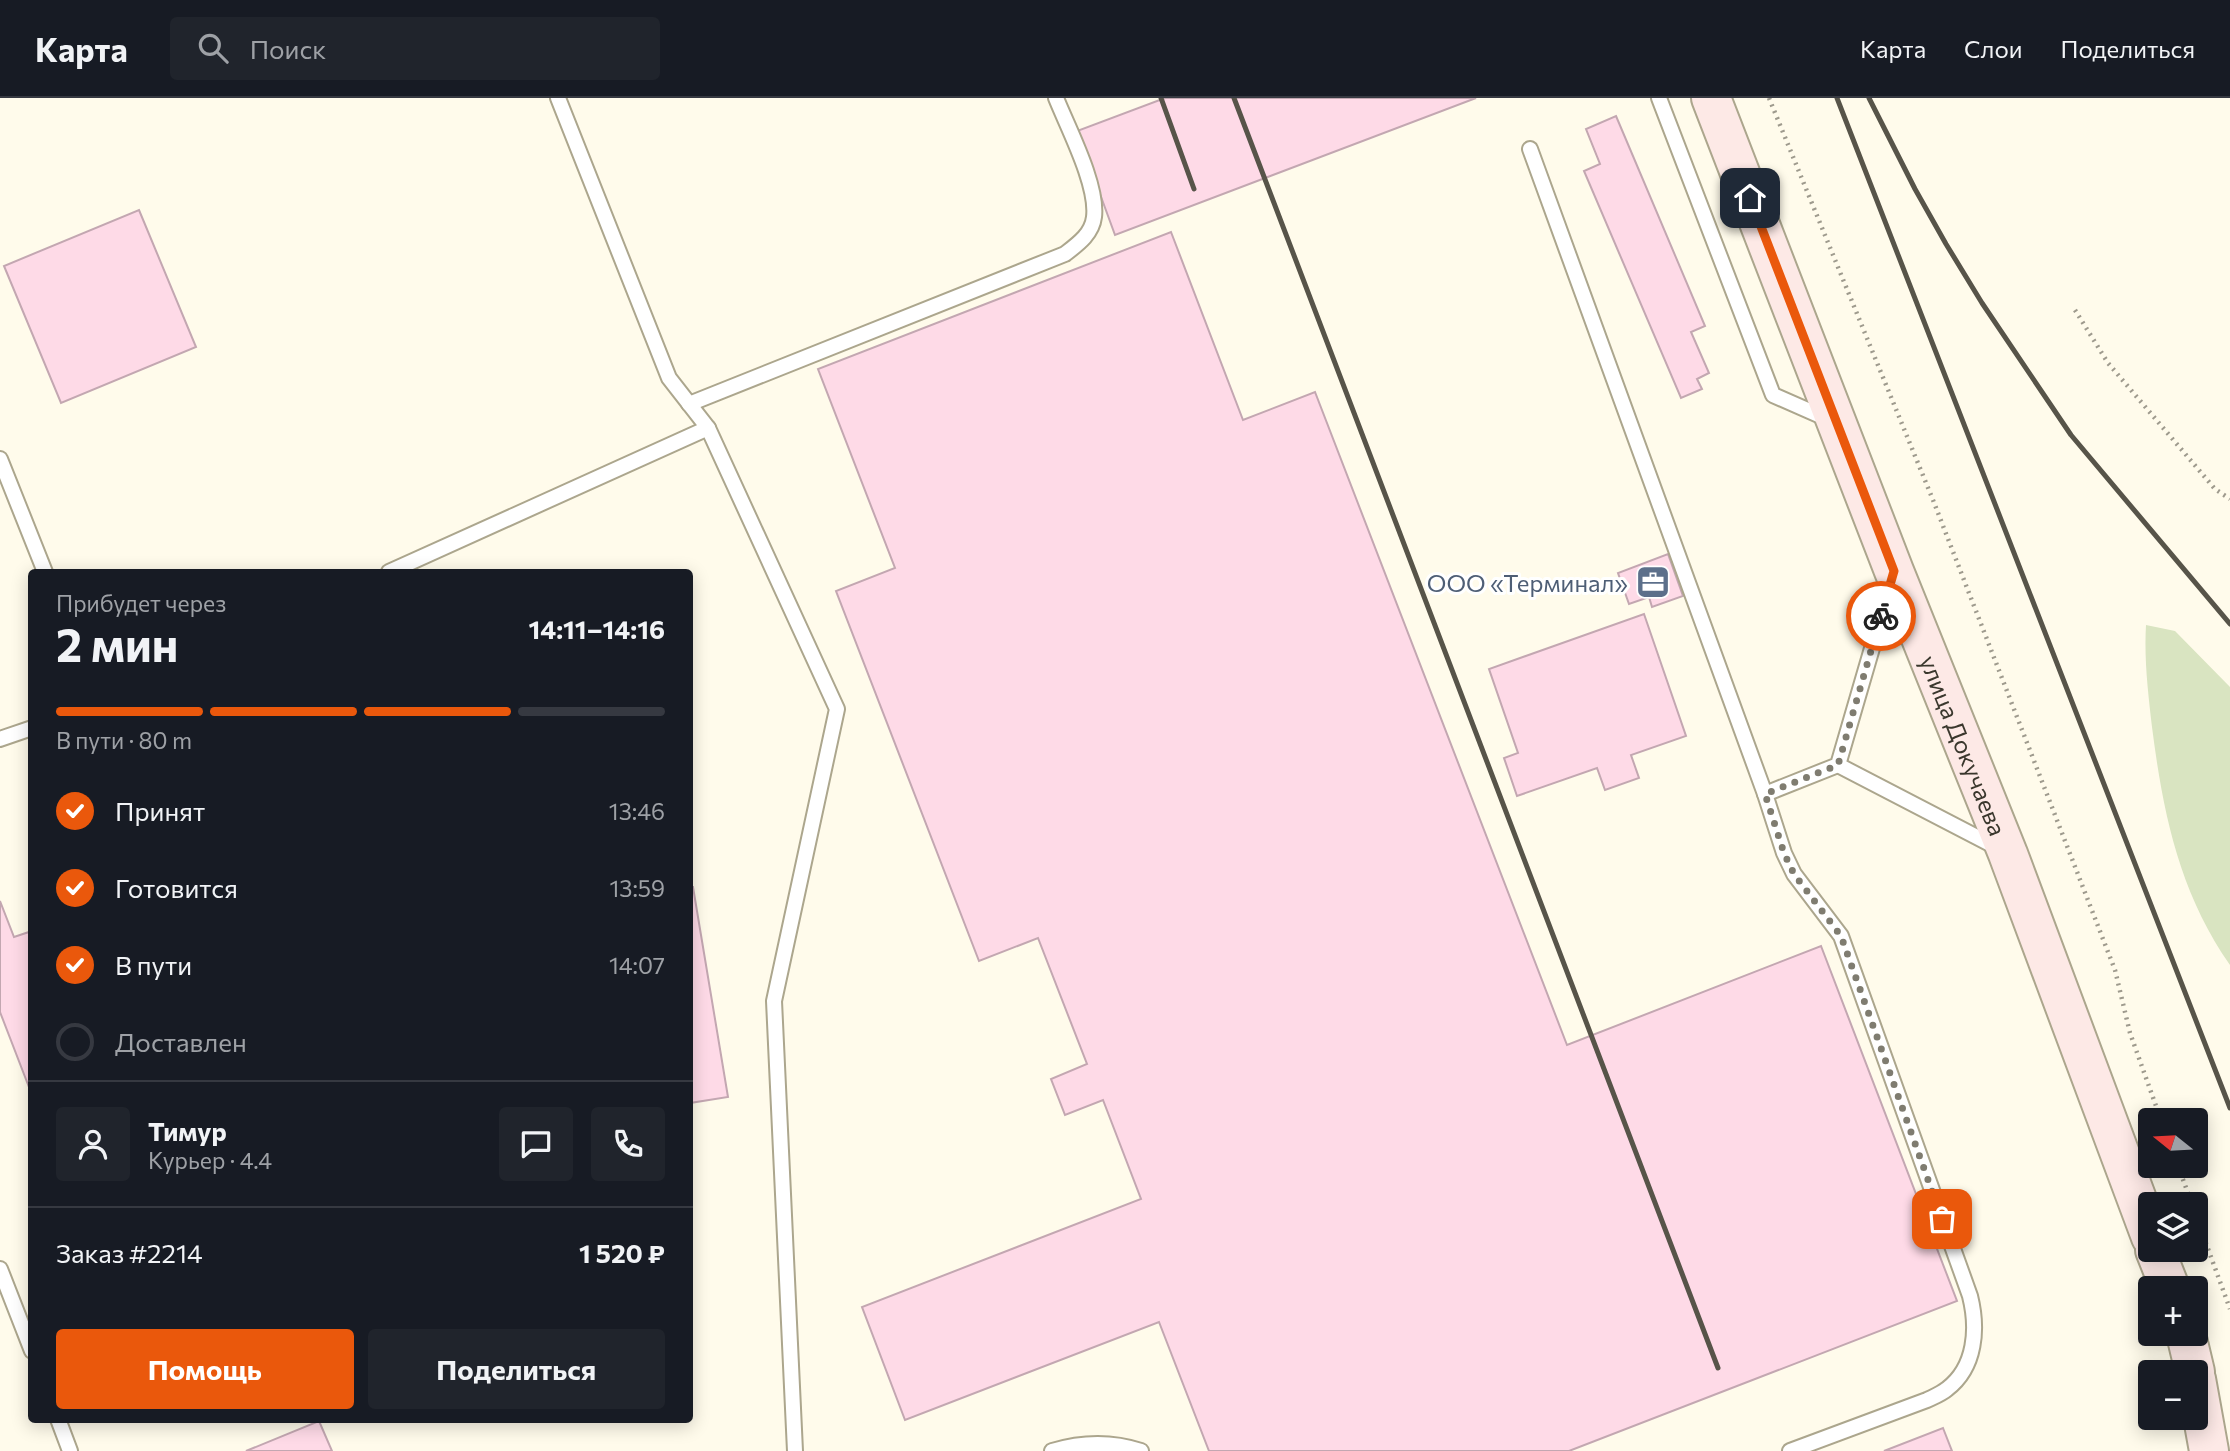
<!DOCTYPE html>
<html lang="ru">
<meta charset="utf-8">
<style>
:root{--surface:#171b24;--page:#20242c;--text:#f1f3f6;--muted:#9ea1a6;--line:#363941;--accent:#ea580c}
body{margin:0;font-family:Commissioner,sans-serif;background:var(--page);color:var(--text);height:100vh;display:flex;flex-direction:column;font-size:26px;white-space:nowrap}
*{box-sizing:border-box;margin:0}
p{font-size:23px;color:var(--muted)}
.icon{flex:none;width:38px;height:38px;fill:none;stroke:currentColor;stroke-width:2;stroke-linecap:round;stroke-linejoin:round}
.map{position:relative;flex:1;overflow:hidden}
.sheet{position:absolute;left:28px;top:471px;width:665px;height:854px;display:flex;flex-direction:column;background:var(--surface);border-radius:7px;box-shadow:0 4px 18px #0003}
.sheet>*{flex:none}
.needle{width:46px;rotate:288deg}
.buttons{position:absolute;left:2138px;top:1010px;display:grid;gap:14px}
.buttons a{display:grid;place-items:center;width:70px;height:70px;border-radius:7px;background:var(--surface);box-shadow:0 4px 18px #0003;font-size:35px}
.pin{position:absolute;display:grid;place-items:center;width:60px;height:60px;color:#fff;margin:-30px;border-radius:14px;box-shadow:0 4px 10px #0006}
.courier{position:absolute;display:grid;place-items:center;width:70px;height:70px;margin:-35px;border:5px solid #ea580c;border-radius:50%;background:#fff;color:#222;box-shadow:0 2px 9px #0007}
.head em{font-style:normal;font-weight:700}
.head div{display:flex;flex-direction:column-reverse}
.head{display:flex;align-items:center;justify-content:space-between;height:119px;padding:0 28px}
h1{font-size:46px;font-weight:700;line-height:52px}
.bar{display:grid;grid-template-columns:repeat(4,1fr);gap:10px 7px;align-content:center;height:84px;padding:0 28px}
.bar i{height:9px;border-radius:5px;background:var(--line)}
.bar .on{background:var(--accent)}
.bar p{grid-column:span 4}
.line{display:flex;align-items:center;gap:18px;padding:0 28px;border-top:2px solid var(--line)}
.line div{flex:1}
.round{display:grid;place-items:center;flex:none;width:74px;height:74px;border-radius:7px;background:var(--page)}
ol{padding:0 28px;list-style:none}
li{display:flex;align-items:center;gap:21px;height:77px}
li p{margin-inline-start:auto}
li .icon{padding:7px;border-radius:50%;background:var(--accent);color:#fff;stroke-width:4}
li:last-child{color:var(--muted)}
li i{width:38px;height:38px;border:4px solid var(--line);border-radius:50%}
.action{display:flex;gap:14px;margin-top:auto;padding:14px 28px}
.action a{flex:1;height:80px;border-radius:7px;background:var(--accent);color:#fff;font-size:28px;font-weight:700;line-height:80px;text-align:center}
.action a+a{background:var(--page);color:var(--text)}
header{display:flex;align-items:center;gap:42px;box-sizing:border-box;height:98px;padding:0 35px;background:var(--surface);border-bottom:2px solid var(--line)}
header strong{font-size:33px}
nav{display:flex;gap:38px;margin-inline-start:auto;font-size:24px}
.search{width:490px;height:63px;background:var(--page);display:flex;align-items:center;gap:18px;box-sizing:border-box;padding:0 24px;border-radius:7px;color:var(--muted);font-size:26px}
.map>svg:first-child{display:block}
.green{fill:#d9e4c1}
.building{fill:#fedae7;stroke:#c3a7b1;stroke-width:2}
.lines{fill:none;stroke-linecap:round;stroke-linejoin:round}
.lane-casing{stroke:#aca68d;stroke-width:18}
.secondary-casing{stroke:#aca68d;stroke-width:42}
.path{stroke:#9e9a8d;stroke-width:4.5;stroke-dasharray:2 5;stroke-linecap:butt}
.lane{stroke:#fff;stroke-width:14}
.secondary{stroke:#fde9e6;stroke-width:38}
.rail{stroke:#575449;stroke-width:5}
.done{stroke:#7f7c70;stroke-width:7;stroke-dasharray:0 12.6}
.route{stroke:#ea580c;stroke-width:9}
.labels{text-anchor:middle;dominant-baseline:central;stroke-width:6;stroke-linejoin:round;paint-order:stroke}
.service-label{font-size:24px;fill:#4e5e75;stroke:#fff;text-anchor:end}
.street-label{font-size:24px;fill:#3a372d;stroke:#fff}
</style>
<header>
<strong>Карта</strong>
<div class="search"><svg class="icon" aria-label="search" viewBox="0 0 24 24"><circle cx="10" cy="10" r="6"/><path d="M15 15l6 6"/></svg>Поиск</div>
<nav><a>Карта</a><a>Слои</a><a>Поделиться</a></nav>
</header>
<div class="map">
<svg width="2230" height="1353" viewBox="0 0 2230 1353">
<rect width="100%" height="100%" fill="#fffbeb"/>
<path class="green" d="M2146,527L2175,533L2230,589V867C2179,794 2163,715 2152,629C2148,594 2144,561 2146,527Z"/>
<g class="building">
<path d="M1165,0H1476L1115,137L1077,33Z"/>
<path d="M1616,18L1705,228L1691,234L1709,275L1697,281L1702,291L1681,300L1584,73L1600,66L1586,31Z"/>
<path d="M139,112L196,249L61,305L4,168Z"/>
<path d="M1171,134L1243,322L1315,294L1567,947L1821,848L1957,1203L1569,1353H1209L1159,1224L905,1322L862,1209L1141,1101L1103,1002L1065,1017L1051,981L1087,966L1038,840L979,863L836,493L895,470L818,271Z"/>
<path d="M1668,456L1683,498L1652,509L1649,499L1629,506L1618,475Z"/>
<path d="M1644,516L1686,638L1631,657L1639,680L1605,692L1597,670L1517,698L1504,660L1518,655L1489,571Z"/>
<path d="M690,789H693L728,999L690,1005Z"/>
<path d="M0,803L14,839L32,833V997L0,914Z"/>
<path d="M319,1323L332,1353H246Z"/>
<path d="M1943,1330L1952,1353H1884Z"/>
</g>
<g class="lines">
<g class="lane-casing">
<g id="lane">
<path d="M558,0L669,280L708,330L837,611L774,903L795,1353"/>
<path d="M1659,0L1773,297L1830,322"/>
<path d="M1530,51L1765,696L1784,755L1794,776L1841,838L1970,1198C1978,1230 1976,1269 1947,1291C1941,1296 1933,1299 1927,1302L1790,1353"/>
<path d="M689,306L1065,156C1078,146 1092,136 1094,119C1098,87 1068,30 1056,0"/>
<path d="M0,361L45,474"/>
<path d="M389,474L708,330"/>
<path d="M0,641L32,630"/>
<path d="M1838,667L1998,750"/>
<path d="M1765,696L1838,667L1891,485"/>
<path d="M0,1171L32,1253"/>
<path d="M58,1321L70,1353"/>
<path d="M1052,1353C1082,1344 1111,1343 1141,1353"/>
</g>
</g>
<g class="secondary-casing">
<g id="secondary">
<path id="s1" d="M1711,0L1894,473L2008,756L2151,1139"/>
<path d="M2155,1152L2170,1190"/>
<path d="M2186,1236L2195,1274"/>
<path d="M2196,1281L2209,1353"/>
</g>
</g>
<g class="path">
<path d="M1769,0L1933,402L2115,872L2130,935L2161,1022"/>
<path d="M2075,212L2108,265L2215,391L2230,401"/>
<path d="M2178,1068L2192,1106"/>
<path d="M2196,1118L2230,1211"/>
</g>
<use href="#lane" class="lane"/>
<use href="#secondary" class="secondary"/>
<g class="rail">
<path d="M1161,0L1194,91"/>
<path d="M1234,0L1718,1270"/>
<path d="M1837,0L2230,1010"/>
<path d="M1869,0L1915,91L1946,146L1982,205L2071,337L2230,526"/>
</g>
</g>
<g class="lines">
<path class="done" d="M1881,518L1838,667L1765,696L1784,755L1794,776L1841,838L1942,1121"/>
<path class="route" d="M1750,100L1894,473L1881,518"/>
</g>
<defs>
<g id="office-square" transform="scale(1.75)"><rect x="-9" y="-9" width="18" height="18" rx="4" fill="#5c6f8a" stroke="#fff"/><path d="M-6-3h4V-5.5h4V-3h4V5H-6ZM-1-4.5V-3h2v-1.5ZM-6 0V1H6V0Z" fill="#fff"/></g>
</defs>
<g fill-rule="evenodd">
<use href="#office-square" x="1653" y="484"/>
</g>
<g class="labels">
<g class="service-label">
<text x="1628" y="484">ООО «Терминал»</text>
</g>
<g class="street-label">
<text stroke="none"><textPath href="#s1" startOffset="695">улица Докучаева</textPath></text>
</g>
</g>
</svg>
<div class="buttons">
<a><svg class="needle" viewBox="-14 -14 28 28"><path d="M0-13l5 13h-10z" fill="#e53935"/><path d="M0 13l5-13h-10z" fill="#9ea1a6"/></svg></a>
<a><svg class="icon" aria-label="layers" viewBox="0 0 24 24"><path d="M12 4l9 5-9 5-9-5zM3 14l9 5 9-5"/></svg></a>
<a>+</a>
<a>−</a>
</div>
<div class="pin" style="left:1942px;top:1121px;background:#ea580c"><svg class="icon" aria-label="bag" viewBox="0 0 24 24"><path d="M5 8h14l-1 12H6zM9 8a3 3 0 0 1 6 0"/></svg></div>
<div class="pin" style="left:1750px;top:100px;background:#1f2937"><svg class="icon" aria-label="home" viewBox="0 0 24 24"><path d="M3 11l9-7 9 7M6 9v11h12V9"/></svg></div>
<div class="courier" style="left:1881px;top:518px"><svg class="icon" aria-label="bike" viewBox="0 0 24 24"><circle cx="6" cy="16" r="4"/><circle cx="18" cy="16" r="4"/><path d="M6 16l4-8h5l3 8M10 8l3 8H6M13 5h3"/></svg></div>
<section class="sheet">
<div class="head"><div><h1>2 мин</h1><p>Прибудет через</p></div><em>14:11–14:16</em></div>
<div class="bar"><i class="on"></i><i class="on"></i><i class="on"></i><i></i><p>В пути · 80 m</p></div>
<ol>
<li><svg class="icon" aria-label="check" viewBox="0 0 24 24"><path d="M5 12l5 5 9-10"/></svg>Принят<p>13:46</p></li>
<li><svg class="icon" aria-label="check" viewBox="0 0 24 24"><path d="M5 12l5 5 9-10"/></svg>Готовится<p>13:59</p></li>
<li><svg class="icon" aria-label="check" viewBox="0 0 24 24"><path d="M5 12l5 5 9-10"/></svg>В пути<p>14:07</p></li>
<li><i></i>Доставлен</li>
</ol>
<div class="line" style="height:126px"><a class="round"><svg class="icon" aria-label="person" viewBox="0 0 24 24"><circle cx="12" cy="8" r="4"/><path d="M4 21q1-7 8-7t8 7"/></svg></a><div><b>Тимур</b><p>Курьер · 4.4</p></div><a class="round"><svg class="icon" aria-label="chat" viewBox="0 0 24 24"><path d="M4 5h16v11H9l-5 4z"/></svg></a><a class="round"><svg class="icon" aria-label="phone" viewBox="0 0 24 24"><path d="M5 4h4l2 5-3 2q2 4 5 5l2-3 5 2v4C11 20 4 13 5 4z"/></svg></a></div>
<div class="line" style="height:91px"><div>Заказ #2214</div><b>1 520 ₽</b></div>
<div class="action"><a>Помощь</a><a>Поделиться</a></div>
</section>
</div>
